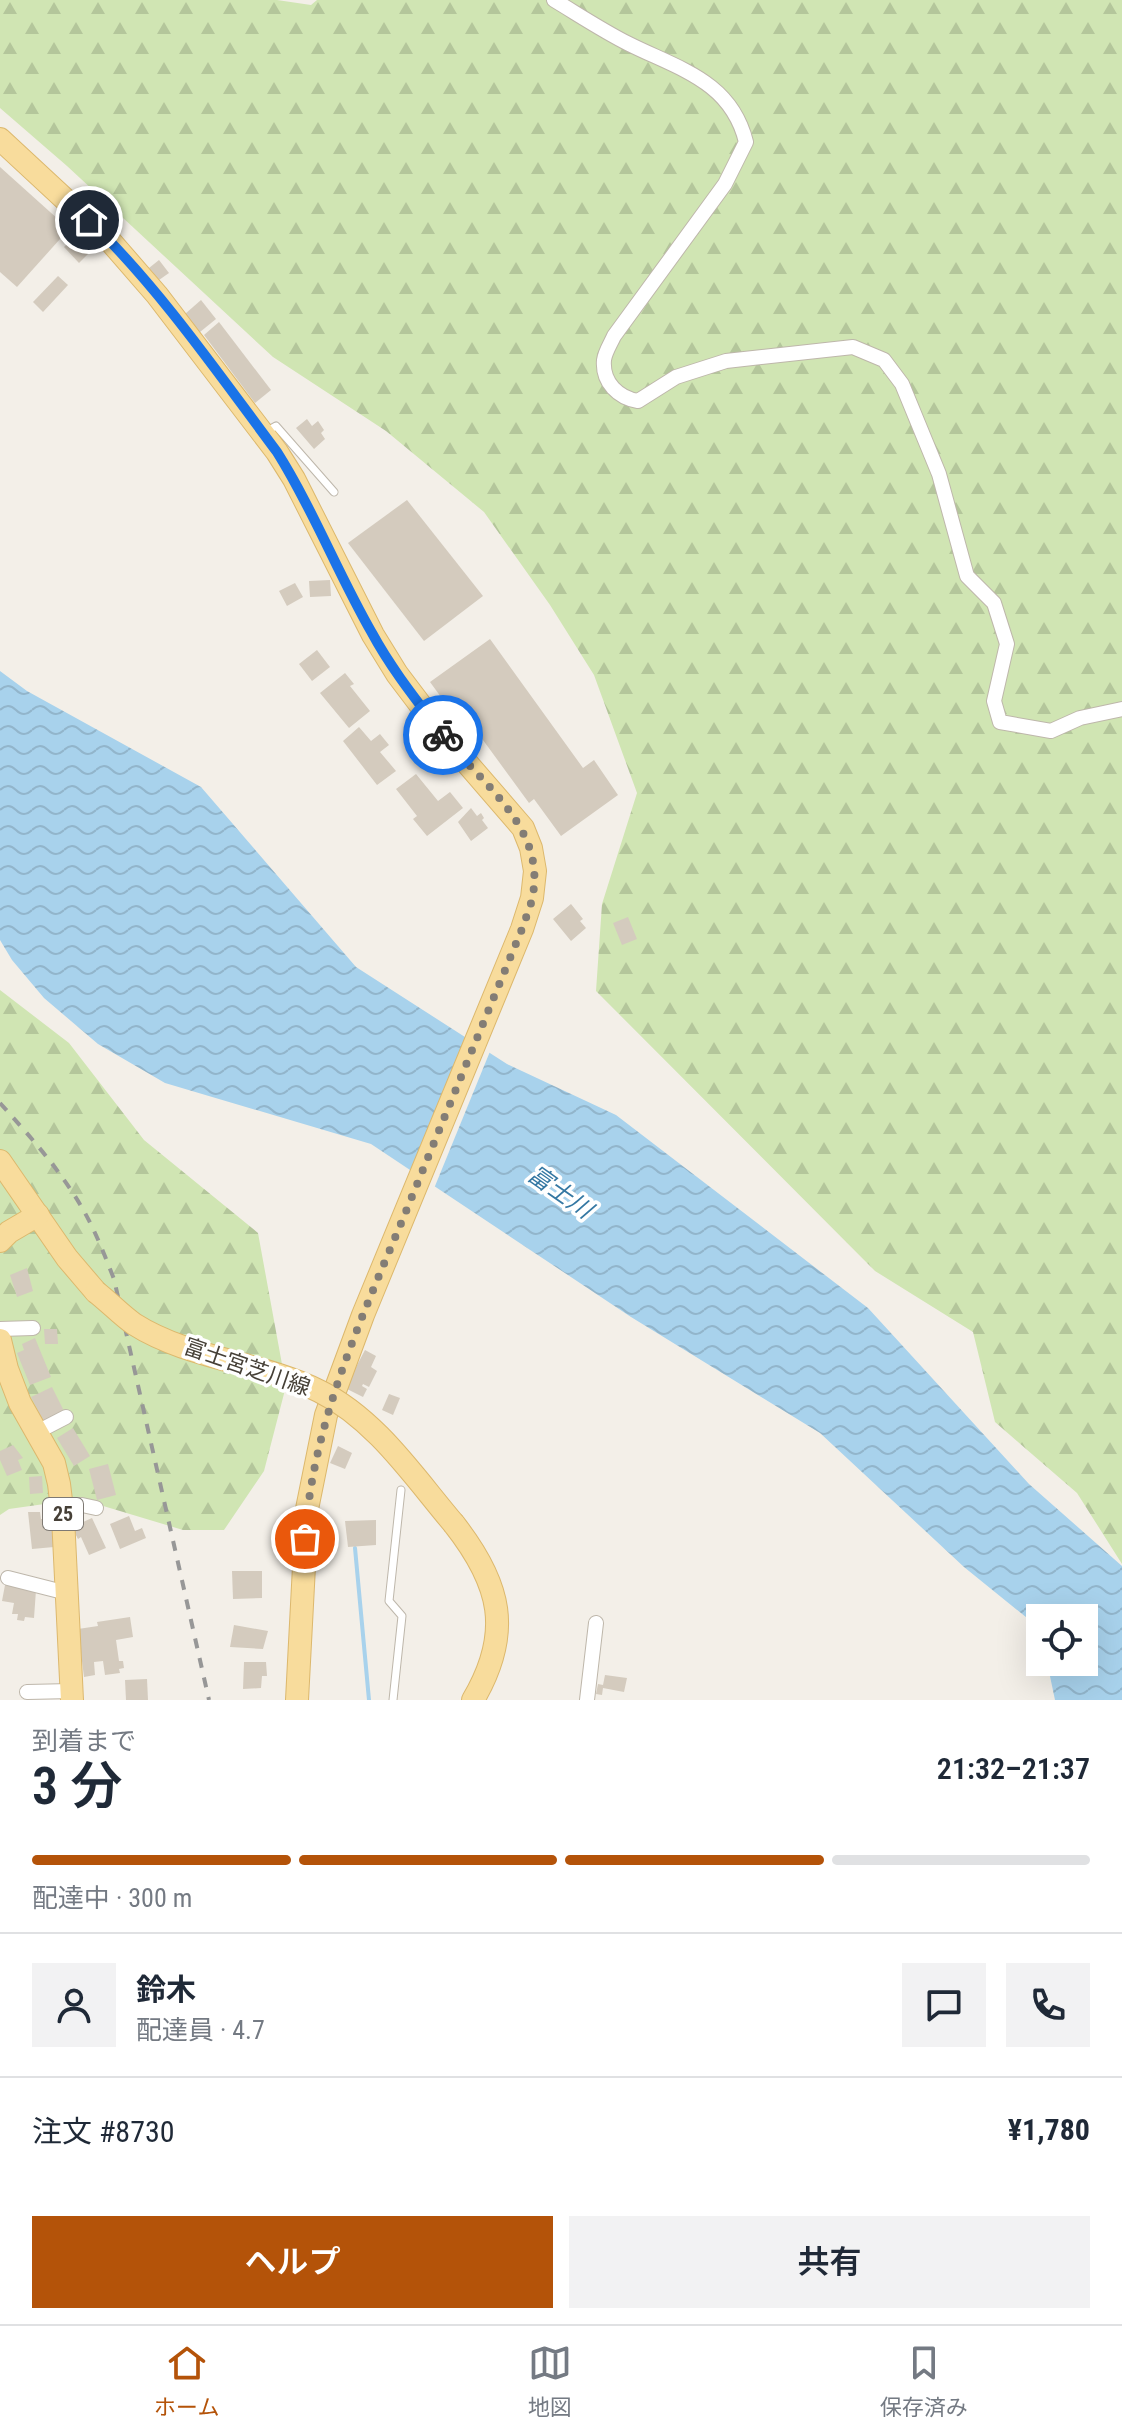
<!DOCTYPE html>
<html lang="ja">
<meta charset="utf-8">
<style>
:root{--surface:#fff;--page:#f2f2f3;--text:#1f2937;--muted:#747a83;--line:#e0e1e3;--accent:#b45309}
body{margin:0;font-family:"Roboto Condensed","Noto Sans JP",sans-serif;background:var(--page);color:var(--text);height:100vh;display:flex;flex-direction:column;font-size:30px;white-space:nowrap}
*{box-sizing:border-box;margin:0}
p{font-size:26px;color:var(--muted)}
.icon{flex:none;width:44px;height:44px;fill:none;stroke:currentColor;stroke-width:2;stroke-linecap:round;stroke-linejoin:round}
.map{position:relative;height:1700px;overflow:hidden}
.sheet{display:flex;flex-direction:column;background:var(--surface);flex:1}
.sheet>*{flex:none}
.tools{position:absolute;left:1026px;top:1604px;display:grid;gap:16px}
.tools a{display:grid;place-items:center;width:72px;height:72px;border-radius:0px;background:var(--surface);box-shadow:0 8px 32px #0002;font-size:40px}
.pin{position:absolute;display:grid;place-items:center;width:68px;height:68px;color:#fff;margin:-34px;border:4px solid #fff;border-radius:50%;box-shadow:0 2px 8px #0007}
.courier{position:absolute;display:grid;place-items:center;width:80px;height:80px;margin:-40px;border:6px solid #1a73e8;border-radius:50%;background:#fff;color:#222;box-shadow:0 2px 10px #0007}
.headline em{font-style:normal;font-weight:600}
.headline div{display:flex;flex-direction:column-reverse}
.headline{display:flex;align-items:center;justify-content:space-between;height:136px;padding:0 32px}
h1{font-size:52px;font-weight:600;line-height:60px}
.bar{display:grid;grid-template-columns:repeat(4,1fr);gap:12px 8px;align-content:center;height:96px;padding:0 32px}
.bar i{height:10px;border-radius:6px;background:var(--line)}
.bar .active{background:var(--accent)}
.bar p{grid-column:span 4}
.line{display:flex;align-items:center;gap:20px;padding:0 32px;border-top:2px solid var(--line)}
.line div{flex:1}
.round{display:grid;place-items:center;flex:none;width:84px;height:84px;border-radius:0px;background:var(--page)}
.action{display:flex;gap:16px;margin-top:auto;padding:16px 32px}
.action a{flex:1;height:92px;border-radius:0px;background:var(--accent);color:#fff;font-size:32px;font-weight:600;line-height:92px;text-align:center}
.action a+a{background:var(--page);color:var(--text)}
.tab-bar{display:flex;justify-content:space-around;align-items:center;height:112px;border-top:2px solid var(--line);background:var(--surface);font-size:22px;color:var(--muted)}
.tab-bar a{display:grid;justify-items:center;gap:4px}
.tab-bar .active{color:var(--accent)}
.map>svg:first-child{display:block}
.forest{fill:url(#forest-firs)}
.water{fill:url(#water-waves)}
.pier{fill:#f3efe8}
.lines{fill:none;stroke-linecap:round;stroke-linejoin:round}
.stream{stroke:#a8d2ec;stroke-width:4}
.building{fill:#d4cbbe}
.service-casing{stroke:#beb7ab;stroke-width:9}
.minor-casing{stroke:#beb7ab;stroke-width:16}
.primary-casing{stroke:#dcb86d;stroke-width:24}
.service{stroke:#fff;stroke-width:7}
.minor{stroke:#fff;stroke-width:14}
.primary{stroke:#f8dc9c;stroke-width:22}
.rail{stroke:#979797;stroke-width:4;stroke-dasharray:10 10;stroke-linecap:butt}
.primary-bridge-casing{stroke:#dcb86d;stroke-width:24;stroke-linecap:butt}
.primary-bridge{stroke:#f8dc9c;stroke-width:22}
.done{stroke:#837d75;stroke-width:8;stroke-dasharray:0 14.4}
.route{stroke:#1a73e8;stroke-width:10}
.labels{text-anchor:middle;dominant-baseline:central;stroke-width:7;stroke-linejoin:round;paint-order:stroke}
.shield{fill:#fff;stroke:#7e7973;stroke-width:2}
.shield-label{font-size:20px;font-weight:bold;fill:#464037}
.street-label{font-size:22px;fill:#464037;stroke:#fff}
.water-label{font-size:24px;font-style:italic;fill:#3578a3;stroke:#fff}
</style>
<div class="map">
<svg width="1122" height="1700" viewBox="0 0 1122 1700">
<defs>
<pattern id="forest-firs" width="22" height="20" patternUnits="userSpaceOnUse" patternTransform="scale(2)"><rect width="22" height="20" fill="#d0e5b3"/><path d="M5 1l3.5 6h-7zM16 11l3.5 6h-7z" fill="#b4c69b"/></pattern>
<pattern id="water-waves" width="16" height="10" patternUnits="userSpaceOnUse" patternTransform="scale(2)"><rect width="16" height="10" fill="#a8d2ec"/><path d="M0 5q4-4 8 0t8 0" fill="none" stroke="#92b5cb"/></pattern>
</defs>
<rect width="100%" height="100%" fill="#f3efe8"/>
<g class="forest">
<path d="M0,0H277L311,5L317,0H1122V1564L1077,1493L995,1422L973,1332L875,1271L596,991L602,904L637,793L594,675L550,605L484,512L386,431L273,357L67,166L0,108Z"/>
<path d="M0,990L69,1043L144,1140L258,1233L286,1386L264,1471L224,1530H183L80,1499L9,1509L0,1515Z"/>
</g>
<path class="water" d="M0,671L27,691L201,787L356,967L507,1064L616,1115L868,1308L1029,1484L1122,1566V1700H1055L1047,1662H1084V1618H1040V1636L1037,1626L964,1567L820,1433L631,1317L371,1144L165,1083L98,1044L44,998L12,960L0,940Z"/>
<path class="pier" d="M469,1035L491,1049L433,1191L410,1175Z"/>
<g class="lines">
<path class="stream" d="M355,1548L369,1700"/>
</g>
<g class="building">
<path d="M0,167L69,229L17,287L0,272Z"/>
<path d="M77,235L92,250L79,263L64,247Z"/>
<path d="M159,260L169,273L159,280L149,268Z"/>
<path d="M58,276L68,285L43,312L33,302Z"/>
<path d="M201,300L216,319L200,332L185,314Z"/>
<path d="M219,322L271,390L255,403L204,335Z"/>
<path d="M307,419L312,426L318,421L324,430L321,433L325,439L314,449L296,428Z"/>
<path d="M407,500L483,596L424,641L348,543Z"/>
<path d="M330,580L331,596L310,597L309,581Z"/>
<path d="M295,583L303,597L287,606L279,591Z"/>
<path d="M490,639L583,768L594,760L618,795L561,836L534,799L529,803L472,725L465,730L430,682Z"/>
<path d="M317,650L330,667L312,681L299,664Z"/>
<path d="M345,673L354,684L350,686L370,711L349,728L320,693Z"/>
<path d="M359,727L371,741L380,734L389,745L380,752L396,771L377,785L343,741Z"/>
<path d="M416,774L438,801L450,792L463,808L427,836L413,819L417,816L396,789Z"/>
<path d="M471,808L477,816L481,813L484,818L482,820L488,828L471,841L458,822Z"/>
<path d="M571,904L583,919L580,921L586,928L571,941L553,919Z"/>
<path d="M628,917L637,939L622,945L613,923Z"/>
<path d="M27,1268L33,1291L17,1297L10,1275Z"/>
<path d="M44,1329H57L58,1344H45Z"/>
<path d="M35,1338L51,1377L30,1385L17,1353L24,1350L22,1344Z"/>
<path d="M365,1350L376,1356L371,1367L377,1371L369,1387L363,1384L362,1386L367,1389L363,1397L345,1388Z"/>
<path d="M52,1387L64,1411L43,1421L31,1397Z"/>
<path d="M389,1394L400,1398L393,1415L382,1410Z"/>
<path d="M73,1428L90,1456L74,1466L57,1438Z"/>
<path d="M13,1445L23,1458L18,1460L22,1470L7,1476L0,1460V1451Z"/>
<path d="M338,1446L352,1453L345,1469L330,1463Z"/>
<path d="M108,1464L116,1495L97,1500L89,1469Z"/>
<path d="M42,1476L43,1493L30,1494L29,1477Z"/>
<path d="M28,1512H40L41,1519H47L48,1525L54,1524V1547L32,1549Z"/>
<path d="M129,1516L135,1531L142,1528L146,1538L120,1549L110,1524Z"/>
<path d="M92,1518L106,1548L89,1555L81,1537L78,1539L72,1527Z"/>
<path d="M376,1520V1545L348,1547L345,1521Z"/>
<path d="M232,1571H262V1598L233,1599Z"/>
<path d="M5,1585L36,1590L34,1618L25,1617L24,1621L17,1620L18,1614H12L14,1603L2,1601Z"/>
<path d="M130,1617L133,1637L116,1640L119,1661H123L124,1668L119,1669L120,1673L105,1675L103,1661L94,1662L95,1675L84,1677L78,1629L98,1626L97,1622Z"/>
<path d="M234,1625L268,1631L263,1649L230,1647Z"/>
<path d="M244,1662H266L267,1676H262L261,1688L243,1689Z"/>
<path d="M605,1675L627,1678L624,1692L603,1688L602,1695L596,1694L598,1684L603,1685Z"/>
<path d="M147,1679L148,1700H126L125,1680Z"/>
</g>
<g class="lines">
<g class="service-casing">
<g id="service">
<path d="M267,431L276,426L334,492"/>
<path d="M393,1700L402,1616L389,1601L401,1490"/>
</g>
</g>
<g class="minor-casing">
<g id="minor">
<path d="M554,0C579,15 603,31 629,44C679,69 731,81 746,142L725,184L614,336C611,343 605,352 604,360C602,383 619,398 638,401L676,377L726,361L853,347L884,360L902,384L939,474L967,576L994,603L1007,644L994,701L1000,722L1051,731L1080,718L1122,709"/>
<path d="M0,1329L33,1328"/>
<path d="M37,1432L66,1417"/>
<path d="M62,1507L82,1505L96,1508"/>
<path d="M8,1578L67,1593"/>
<path d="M27,1692L71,1691"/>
<path d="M587,1700L596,1623"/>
</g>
</g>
<g class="primary-casing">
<g id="primary">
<path d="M0,139L111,242L157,295L277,452L294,479L373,635L397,674L447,740L523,828L531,848L535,871L532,898L522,929L363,1315L326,1415L307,1509L297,1700"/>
<path d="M0,1161L67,1258L96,1292"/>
<path d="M0,1241L9,1232L38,1215"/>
<path d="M0,1340L7,1369L20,1403L54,1463L59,1484L63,1517L72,1700"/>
<path d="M454,1524C501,1584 513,1632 473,1700"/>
</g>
</g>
<use href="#service" class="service"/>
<use href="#minor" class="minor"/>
<use href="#primary" class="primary"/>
<path class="rail" d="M0,1103C36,1143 73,1184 95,1233C102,1248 108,1264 114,1279L209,1700"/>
<g class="primary-bridge-casing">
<path id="primary-bridge" d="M96,1292C109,1302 121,1315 134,1324C189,1359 261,1362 319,1391C376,1419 414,1477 454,1524"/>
</g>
<use href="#primary-bridge" class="primary-bridge"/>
</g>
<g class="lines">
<path class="done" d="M305,1539C312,1426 359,1324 402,1221C442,1123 482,1026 522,929C525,919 530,909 532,899C548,828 481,784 443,735"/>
<path class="route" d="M89,220C160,289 218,373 277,452C313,509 338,574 372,633C392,670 418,702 443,735"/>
</g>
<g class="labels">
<rect class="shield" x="43" y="1498" width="40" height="32" rx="6"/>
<g class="shield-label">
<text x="63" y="1514">25</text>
</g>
<g class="street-label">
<text transform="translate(247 1367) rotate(19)">富士宮芝川線</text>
</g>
<g class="water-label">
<text transform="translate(560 1192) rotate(35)">富士川</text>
</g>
</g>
</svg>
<div class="tools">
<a><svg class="icon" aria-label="locate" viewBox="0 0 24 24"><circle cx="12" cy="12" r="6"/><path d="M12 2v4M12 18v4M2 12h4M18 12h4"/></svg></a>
</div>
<div class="pin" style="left:305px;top:1539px;background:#ea580c"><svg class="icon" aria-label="bag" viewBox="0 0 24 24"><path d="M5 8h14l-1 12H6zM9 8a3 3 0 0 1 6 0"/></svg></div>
<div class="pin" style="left:89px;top:220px;background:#1f2937"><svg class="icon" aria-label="home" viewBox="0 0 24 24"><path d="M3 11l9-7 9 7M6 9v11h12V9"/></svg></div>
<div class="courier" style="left:443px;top:735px"><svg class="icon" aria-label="bike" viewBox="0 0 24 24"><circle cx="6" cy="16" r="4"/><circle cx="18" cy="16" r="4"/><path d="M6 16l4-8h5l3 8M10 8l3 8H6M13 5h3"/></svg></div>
</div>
<section class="sheet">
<div class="headline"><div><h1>3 分</h1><p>到着まで</p></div><em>21:32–21:37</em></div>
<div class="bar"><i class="active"></i><i class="active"></i><i class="active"></i><i></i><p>配達中 · 300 m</p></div>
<div class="line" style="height:144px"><a class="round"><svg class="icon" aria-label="person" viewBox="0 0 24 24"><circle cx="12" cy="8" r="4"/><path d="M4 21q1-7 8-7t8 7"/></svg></a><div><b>鈴木</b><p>配達員 · 4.7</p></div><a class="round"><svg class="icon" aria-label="chat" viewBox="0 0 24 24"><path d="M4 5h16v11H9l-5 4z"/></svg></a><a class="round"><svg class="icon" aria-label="phone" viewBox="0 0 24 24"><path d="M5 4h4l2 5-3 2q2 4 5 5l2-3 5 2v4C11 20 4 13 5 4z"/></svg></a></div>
<div class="line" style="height:104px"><div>注文 #8730</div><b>¥1,780</b></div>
<div class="action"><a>ヘルプ</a><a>共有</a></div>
</section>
<nav class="tab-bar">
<a class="active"><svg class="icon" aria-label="home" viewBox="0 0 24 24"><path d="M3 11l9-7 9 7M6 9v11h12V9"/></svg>ホーム</a>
<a><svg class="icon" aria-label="map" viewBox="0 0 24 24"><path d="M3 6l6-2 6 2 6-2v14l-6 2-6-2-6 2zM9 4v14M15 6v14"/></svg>地図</a>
<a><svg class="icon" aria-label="saved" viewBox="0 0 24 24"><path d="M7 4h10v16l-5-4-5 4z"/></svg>保存済み</a>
</nav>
